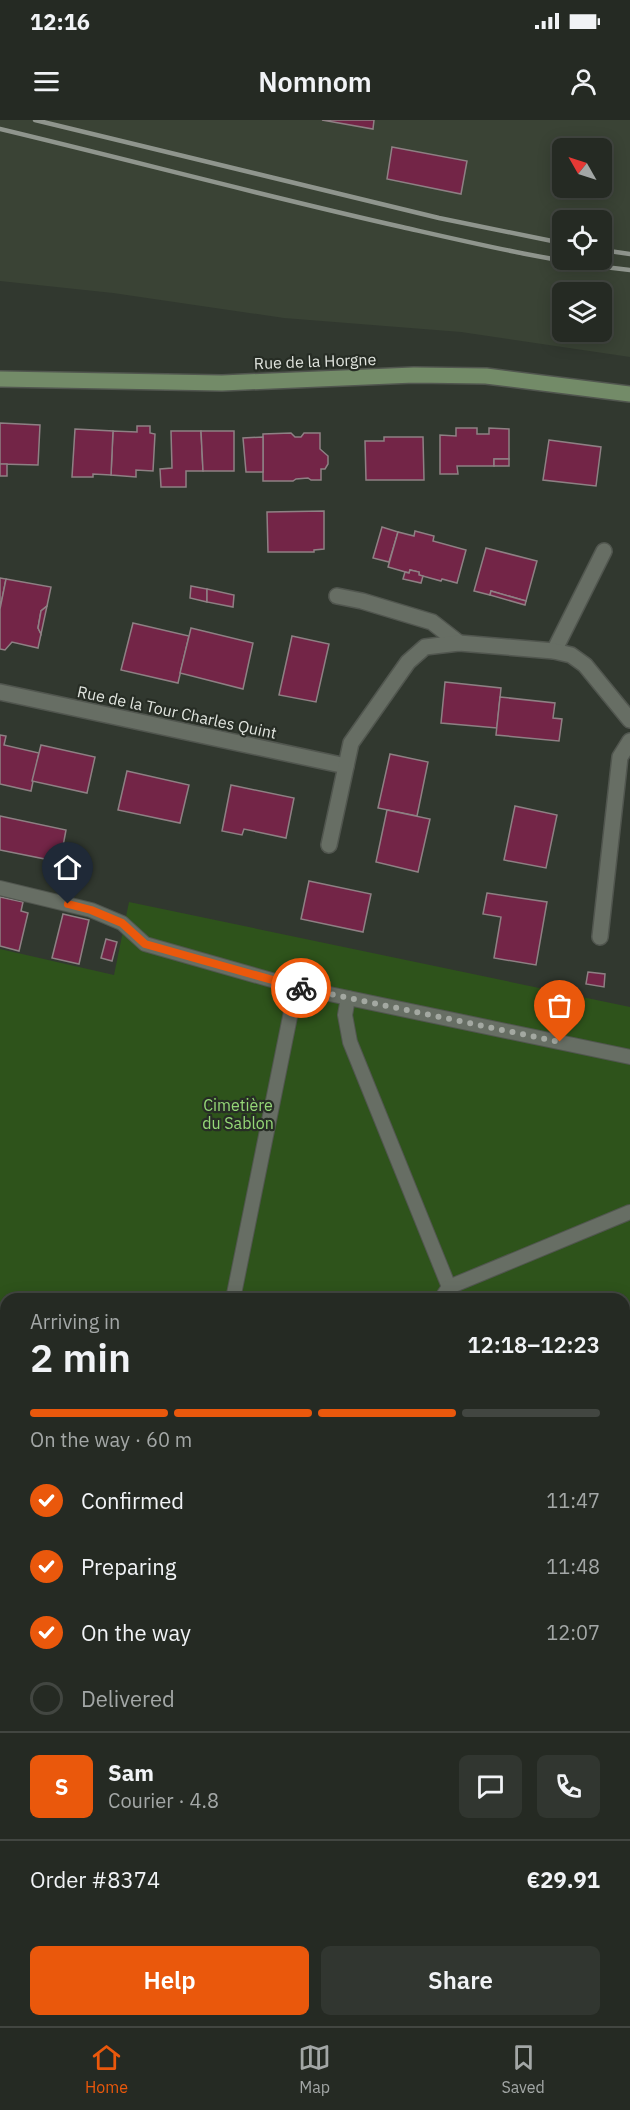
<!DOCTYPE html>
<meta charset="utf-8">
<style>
:root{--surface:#252a23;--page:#313630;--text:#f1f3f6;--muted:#a3a7a6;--line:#424641;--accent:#ea580c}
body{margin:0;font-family:"IBM Plex Sans",sans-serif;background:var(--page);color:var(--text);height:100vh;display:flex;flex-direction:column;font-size:22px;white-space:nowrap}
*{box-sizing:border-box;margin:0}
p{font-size:20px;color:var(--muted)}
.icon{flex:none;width:33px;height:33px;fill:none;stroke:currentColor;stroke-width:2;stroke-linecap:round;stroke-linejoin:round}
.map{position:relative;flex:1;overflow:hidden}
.details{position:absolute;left:0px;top:1173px;width:630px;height:734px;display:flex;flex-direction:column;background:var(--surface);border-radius:18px 18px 0 0;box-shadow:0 3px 15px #0003,0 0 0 2px var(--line)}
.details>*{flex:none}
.needle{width:39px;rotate:309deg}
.tools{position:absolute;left:552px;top:18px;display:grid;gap:12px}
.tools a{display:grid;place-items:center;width:60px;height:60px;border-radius:9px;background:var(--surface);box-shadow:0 3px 15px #0003,0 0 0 2px var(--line);font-size:30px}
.pin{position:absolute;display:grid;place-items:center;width:51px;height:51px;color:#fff;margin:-62px -26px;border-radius:50% 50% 50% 0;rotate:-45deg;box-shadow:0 0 6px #0007}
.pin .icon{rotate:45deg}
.courier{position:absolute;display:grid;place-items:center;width:60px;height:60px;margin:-30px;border:4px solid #ea580c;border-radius:50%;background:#fff;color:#222;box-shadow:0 2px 8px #0007}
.headline em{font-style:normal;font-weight:600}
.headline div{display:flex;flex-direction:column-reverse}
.headline{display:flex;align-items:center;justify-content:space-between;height:102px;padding:0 30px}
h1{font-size:39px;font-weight:600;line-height:45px}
.bar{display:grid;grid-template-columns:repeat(4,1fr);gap:9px 6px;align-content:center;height:72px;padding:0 30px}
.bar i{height:8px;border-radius:4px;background:var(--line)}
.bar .current{background:var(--accent)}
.bar p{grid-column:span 4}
.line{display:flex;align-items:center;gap:15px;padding:0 30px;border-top:2px solid var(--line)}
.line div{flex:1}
.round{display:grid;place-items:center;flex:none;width:63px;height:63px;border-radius:9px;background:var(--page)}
ol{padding:0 30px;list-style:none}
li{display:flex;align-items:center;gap:18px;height:66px}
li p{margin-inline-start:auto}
li .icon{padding:6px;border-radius:50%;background:var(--accent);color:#fff;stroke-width:4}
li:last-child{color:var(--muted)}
li i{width:33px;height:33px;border:3px solid var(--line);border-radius:50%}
.primary-button{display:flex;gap:12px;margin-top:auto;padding:12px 30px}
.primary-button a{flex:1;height:69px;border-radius:9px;background:var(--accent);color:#fff;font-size:24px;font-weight:600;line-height:69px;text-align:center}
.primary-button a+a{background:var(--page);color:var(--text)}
.status{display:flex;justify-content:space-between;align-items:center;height:42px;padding:0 30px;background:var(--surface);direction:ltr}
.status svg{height:16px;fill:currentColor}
header{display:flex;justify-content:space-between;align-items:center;height:78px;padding:0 30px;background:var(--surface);font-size:27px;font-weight:600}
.dock{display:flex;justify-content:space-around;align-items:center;height:84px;border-top:2px solid var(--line);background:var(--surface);font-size:16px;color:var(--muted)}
.dock a{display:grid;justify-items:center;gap:3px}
.dock .current{color:var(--accent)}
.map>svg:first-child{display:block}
.built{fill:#3a4335;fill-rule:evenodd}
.green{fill:#2e531b}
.building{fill:#732547;stroke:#8e8084;stroke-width:1.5}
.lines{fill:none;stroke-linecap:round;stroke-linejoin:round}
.lane-casing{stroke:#51564f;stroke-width:16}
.street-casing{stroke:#51564f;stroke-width:18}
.secondary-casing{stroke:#51564f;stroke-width:18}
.lane{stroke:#676e64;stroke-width:14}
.street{stroke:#676e64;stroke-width:15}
.secondary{stroke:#738b68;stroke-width:15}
.rail{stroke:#8f958d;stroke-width:4.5}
.done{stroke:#a3a8a1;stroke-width:6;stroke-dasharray:0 10.8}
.route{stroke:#ea580c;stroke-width:8}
.labels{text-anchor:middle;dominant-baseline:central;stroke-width:4.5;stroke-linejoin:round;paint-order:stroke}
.street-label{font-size:16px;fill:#e1e5df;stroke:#272d25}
.park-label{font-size:16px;fill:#95d877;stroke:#272d25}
</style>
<div class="status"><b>12:16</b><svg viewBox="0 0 49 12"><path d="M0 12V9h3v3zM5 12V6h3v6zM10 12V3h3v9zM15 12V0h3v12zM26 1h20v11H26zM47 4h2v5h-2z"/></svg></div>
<header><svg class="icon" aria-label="menu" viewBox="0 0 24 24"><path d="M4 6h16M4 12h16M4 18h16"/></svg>Nomnom<svg class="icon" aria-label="person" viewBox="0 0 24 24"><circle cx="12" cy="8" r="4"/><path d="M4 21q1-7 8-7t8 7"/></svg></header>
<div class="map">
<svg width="630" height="1906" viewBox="0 0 630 1906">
<rect width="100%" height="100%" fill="#31382f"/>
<path class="built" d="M0,0H630V237L461,212L284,198L113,173L0,161ZM562,28H602V68H562ZM562,100H602V140H562ZM562,172H602V212H562Z"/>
<path class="green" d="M129,782L630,887V1754L624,1752V1179H6V1568L0,1567V829L114,855Z"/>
<g class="building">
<path d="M322,0H374L373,9Z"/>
<path d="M392,27L467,41L461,74L387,59Z"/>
<path d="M0,303L40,305L38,345L0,344Z"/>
<path d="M137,306H150V313L155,314L153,351L136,350V357L111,355L113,311L137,312Z"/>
<path d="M456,308H477V314H489V308L509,309V339H494V346H457L458,354H440V315L456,316Z"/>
<path d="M75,309L113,311L111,355L93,354V357H72Z"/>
<path d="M171,311H201L203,351H186V367H161L160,349L172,348Z"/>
<path d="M201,311H234V351H203Z"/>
<path d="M291,313L295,317H301L304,313H320V329L328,336V344L325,349H321V360H311L308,358L296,359L293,361H263V314Z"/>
<path d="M263,317V352H246L243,318Z"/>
<path d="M384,317H423L424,360H366L365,321H384Z"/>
<path d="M549,320L601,327L596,366L543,360Z"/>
<rect x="494" y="339" width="15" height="7"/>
<rect x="0" y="344" width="7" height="12"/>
<path d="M324,391V429L314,430V432H268L267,392Z"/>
<path d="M382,407L398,412L389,442L373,438Z"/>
<path d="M415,411L434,416L433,421L466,430L457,463L442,459L441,461L419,455V452L410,450L409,453L388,447L398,412L414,416Z"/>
<path d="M486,428L537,441L526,481L491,471L490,475L474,471Z"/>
<path d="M410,450L419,452V455L423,456L421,463L403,459L405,452L409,453Z"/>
<path d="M0,458L6,459L0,489Z"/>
<path d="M6,459L51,467L47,486L41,491L38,508L41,514L38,528L12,522L5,530L0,529V489Z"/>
<path d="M191,466L207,469V482L190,478Z"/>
<path d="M207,469L234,475L233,487L207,482Z"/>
<path d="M491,471L526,481L525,485L490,475Z"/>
<path d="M47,486L41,514L38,508L41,491Z"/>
<path d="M133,503L189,516L178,563L121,550Z"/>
<path d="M191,508L253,523L243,569L180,553Z"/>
<path d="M292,516L329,524L316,582L279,575Z"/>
<path d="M445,562L501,568L497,608L441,603Z"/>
<path d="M500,577L555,583L553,598L562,599L559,621L496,615Z"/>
<path d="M0,615L6,616L4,625L39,633L31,671L0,664Z"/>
<path d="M41,625L95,637L87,673L32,661Z"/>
<path d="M390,634L428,642L417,696L378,688Z"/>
<path d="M127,651L189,665L180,703L118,690Z"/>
<path d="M231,665L294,678L286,718L244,709L242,715L222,711Z"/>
<path d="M515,686L557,695L546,748L504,740Z"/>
<path d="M387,690L430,699L418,752L376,742Z"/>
<path d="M0,696L66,710L60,742L0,730Z"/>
<path d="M309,761L371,774L363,812L301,799Z"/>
<path d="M487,773L547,782L536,845L494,838L501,797L483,794Z"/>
<path d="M0,777L23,782L21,791L28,793L19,831L0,826Z"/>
<path d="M63,794L89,800L79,844L52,838Z"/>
<path d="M106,819L117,822L112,841L101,838Z"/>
<path d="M588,852L605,854L604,867L586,864Z"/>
<path d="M2,1649L6,1650V1682L0,1681V1658Z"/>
<path d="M624,1785L630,1787V1870L624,1868Z"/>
<path d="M0,1796L6,1797V1833L0,1832Z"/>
<path d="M55,1900H95L96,1901L95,1906H56L54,1905Z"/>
<path d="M372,1900H403L401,1906H370Z"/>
</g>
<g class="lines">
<g class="lane-casing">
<g id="lane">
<path d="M0,768L91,790L122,803L145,824L296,867L630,937"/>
<path d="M348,878L345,895L350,922L449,1167"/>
<path d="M233,1179L296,867"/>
<path d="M441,1179L449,1167L630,1092"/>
<path d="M624,1364L630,1365"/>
<path d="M624,1712L630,1714"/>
</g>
</g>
<g class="street-casing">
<g id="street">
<path d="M337,476L362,481L432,502L459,523"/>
<path d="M554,531L604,431"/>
<path d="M0,572L346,646"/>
<path d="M329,725L351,623L408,542L425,527L459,523L554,531L571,535L585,545L630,600"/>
<path d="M600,817L620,637L630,621"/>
<path d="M0,1744L6,1746"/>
<path d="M146,1906L148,1900"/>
</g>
</g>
<g class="secondary-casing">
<path id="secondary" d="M0,259L222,263L414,255L486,256L630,274"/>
</g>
<use href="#lane" class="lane"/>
<use href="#street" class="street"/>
<use href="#secondary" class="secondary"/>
<g class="rail">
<path d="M35,0L439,98L562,123"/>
<path d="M0,9C134,41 268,77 402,107C477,124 553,142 630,150"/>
<path d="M602,130L630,134"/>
</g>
</g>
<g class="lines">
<path class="done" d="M301,868L560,922"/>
<path class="route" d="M68,784L91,790L122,803L145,824L301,868"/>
</g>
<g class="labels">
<g class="street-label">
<text transform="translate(315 241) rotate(-2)">Rue de la Horgne</text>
<text transform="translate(177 592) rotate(12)">Rue de la Tour Charles Quint</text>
</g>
<g class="park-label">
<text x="238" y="985">Cimetière<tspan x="238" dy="18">du Sablon</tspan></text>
</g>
</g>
</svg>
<div class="tools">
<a><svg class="needle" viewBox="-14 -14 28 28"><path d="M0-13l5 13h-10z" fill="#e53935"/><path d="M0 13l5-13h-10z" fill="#a3a7a6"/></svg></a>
<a><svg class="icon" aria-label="locate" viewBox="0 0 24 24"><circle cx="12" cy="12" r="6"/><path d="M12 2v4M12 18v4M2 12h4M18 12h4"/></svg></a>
<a><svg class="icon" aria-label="layers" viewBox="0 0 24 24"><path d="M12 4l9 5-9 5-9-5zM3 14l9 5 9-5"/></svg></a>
</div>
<div class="pin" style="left:560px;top:922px;background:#ea580c"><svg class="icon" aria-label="bag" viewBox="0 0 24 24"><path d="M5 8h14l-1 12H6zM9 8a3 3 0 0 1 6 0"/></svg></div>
<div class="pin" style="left:68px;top:784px;background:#1f2937"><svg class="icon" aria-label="home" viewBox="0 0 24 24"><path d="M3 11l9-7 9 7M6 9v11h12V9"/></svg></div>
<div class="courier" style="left:301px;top:868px"><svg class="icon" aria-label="bike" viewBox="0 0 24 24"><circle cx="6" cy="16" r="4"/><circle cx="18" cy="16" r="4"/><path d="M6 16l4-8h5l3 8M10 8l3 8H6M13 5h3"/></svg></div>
<section class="details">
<div class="headline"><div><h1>2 min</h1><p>Arriving in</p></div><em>12:18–12:23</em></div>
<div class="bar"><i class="current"></i><i class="current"></i><i class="current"></i><i></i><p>On the way · 60 m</p></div>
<ol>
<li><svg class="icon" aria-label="check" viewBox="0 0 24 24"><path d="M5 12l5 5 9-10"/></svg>Confirmed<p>11:47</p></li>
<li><svg class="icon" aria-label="check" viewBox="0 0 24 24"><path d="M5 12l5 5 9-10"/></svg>Preparing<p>11:48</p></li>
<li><svg class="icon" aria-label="check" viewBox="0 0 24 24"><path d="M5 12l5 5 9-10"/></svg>On the way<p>12:07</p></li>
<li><i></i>Delivered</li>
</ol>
<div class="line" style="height:108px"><b class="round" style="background:var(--accent);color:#fff">S</b><div><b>Sam</b><p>Courier · 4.8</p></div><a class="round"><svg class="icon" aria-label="chat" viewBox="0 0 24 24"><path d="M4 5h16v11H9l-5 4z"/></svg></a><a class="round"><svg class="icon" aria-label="phone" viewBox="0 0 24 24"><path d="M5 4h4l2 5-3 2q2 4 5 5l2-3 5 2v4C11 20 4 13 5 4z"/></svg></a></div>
<div class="line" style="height:78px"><div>Order #8374</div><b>€29.91</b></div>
<div class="primary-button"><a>Help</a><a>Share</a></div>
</section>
</div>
<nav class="dock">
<a class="current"><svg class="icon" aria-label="home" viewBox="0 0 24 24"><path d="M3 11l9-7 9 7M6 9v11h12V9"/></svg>Home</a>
<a><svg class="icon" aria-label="map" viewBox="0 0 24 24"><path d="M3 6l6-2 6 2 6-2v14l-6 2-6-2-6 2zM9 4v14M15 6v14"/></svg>Map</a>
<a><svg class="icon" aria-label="saved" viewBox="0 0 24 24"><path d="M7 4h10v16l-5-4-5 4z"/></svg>Saved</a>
</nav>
